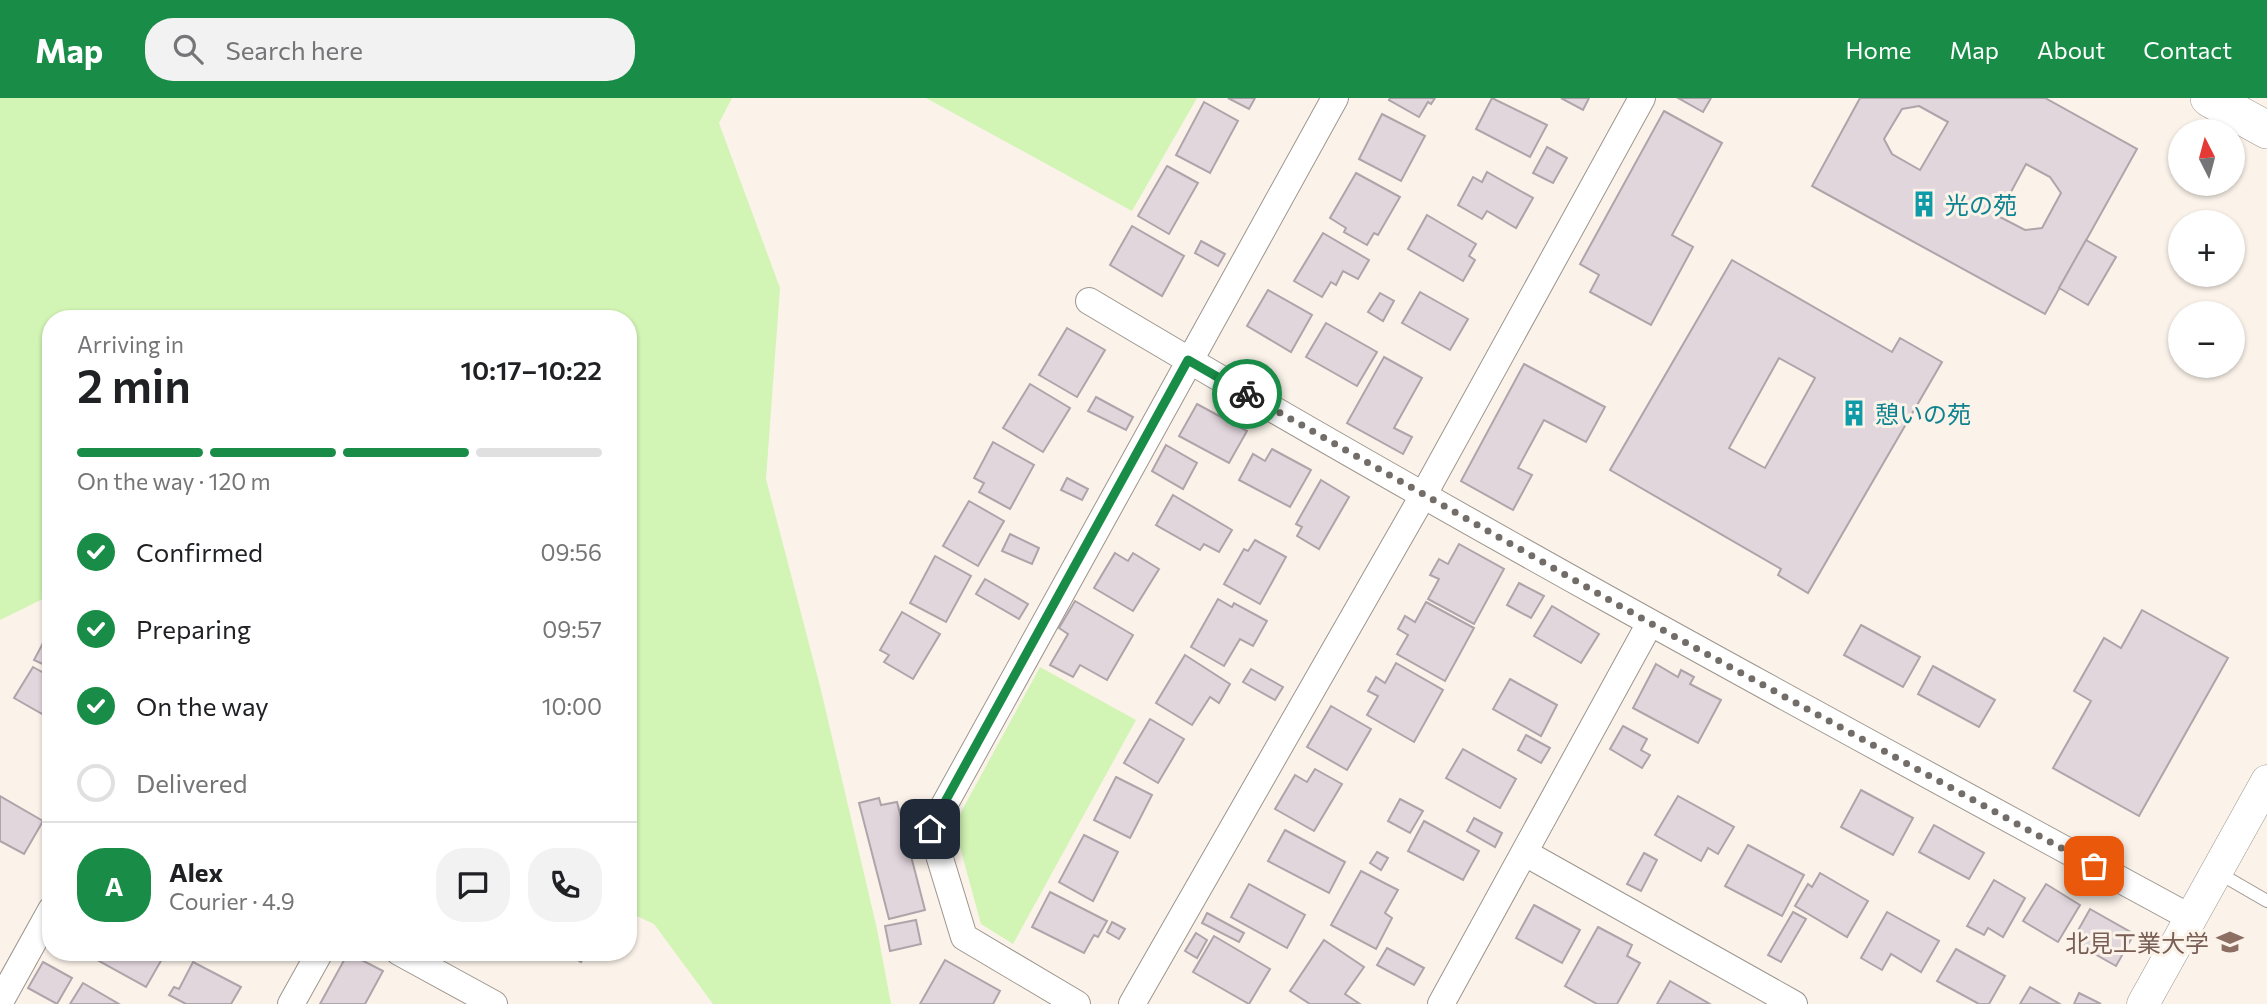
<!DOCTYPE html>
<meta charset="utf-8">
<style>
:root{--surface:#fff;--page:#f2f2f2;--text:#202124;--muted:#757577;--line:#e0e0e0;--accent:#198d47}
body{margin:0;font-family:Commissioner,"Noto Sans JP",sans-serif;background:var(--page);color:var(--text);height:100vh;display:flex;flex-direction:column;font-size:26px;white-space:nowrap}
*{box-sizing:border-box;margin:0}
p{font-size:23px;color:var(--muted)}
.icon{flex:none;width:38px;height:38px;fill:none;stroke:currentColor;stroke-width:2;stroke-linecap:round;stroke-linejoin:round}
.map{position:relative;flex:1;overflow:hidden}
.side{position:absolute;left:42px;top:212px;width:595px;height:651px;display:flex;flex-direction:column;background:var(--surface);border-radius:28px;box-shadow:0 2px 5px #0004}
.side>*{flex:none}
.needle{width:46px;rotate:354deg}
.buttons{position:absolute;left:2168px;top:21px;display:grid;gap:14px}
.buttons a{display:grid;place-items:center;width:77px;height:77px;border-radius:50%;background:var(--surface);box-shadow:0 2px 5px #0004;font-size:35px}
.pin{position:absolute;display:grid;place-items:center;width:60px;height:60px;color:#fff;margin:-30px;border-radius:14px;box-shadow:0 4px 10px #0006}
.courier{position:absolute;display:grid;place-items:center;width:70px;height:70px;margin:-35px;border:5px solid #198d47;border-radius:50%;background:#fff;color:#222;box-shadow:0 2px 9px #0007}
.head em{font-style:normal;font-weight:600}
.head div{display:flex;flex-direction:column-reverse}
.head{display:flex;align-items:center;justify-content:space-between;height:119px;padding:0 35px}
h1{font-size:46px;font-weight:600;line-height:52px}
.bar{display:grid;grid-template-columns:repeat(4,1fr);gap:10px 7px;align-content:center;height:84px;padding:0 35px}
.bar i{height:9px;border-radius:5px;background:var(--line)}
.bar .active{background:var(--accent)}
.bar p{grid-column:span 4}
.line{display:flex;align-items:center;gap:18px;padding:0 35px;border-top:2px solid var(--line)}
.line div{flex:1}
.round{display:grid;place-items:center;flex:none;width:74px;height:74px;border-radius:28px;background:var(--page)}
ol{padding:0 35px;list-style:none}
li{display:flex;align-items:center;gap:21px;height:77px}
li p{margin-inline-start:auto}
li .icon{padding:7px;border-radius:50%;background:var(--accent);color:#fff;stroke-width:4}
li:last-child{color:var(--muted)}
li i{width:38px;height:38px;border:4px solid var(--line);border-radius:50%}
header{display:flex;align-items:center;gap:42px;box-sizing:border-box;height:98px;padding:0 35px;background:var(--accent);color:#fff}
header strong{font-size:33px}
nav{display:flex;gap:38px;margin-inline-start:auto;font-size:24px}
.search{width:490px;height:63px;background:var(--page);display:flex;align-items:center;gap:18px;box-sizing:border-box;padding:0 24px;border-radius:28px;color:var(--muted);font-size:26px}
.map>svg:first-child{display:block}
.green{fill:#d2f4b4}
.building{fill:#e1d6dc;stroke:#aea4aa;stroke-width:2;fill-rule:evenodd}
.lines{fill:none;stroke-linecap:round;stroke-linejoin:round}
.service-casing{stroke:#9c958d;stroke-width:14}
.minor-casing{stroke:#9c958d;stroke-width:28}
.tertiary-casing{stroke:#9c958d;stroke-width:33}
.secondary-casing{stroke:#9c958d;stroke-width:38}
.service{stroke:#fff;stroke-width:12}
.minor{stroke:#fff;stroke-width:26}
.tertiary{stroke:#fff;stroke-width:32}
.secondary{stroke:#fff;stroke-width:37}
.done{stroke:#726d68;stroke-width:7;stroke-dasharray:0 12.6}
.route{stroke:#198d47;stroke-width:9}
.labels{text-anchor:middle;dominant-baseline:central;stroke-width:6;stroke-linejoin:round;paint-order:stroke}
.culture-label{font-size:24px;fill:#0d838f;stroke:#fbf3ea;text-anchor:start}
.education-label{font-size:24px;fill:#785e54;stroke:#fbf3ea;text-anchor:end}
</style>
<header>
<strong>Map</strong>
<div class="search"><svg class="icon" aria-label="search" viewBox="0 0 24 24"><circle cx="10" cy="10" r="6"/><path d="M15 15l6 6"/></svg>Search here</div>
<nav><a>Home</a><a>Map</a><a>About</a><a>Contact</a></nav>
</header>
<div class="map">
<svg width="2267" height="906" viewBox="0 0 2267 906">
<rect width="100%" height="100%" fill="#fbf3ea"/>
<g class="green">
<path d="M0,0H732L719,25L780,190L766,381L820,588L877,831L891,906H713L654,826L628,814V220H51V497L0,522Z"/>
<path d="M926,0H1197L1132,113Z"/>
<path d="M1040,569L1136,622L1013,846L981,826L954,727Z"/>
</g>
<g class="building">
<path d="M1228,0H1255L1249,11Z"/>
<path d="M1390,0H1435L1431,6L1428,4L1419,19L1389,2Z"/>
<path d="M1492,0L1547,27L1530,59L1476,31Z"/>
<path d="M1561,0H1589L1583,12Z"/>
<path d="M1678,0H1711L1703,14Z"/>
<path d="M1860,0H2045L2137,51L2045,216L1812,88ZM1919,8L1948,24L1920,72L1892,56L1884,41L1902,11ZM2026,66L2050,79L2061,95L2042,130L2025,132L1998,118Z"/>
<path d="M1204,4L1238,23L1210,75L1176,57Z"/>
<path d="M1664,13L1722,45L1672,137L1693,149L1651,227L1590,194L1599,177L1580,166Z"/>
<path d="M1382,16L1425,38L1401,83L1359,61Z"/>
<path d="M1547,49L1567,60L1553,85L1533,75Z"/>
<path d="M1167,68L1198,85L1169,136L1138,118Z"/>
<path d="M1487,74L1533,100L1516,130L1487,113L1482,121L1458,107L1473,79L1482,84Z"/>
<path d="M1356,75L1400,99L1378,137L1374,135L1367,147L1344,134L1346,130L1330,120Z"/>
<path d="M1427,117L1476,146L1469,158L1475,162L1463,183L1408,151Z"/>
<path d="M1132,128L1184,158L1162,198L1110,167Z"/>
<path d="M1323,135L1369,162L1358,181L1343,173L1336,187L1331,184L1322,199L1294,183Z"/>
<path d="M2086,142L2116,159L2088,207L2059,190Z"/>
<path d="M1201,143L1225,156L1218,168L1195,155Z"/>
<path d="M1732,162L1892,254L1900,240L1942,264L1808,495L1778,477L1781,471L1610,372ZM1779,260L1815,280L1765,370L1729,350Z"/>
<path d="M1268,192L1312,217L1291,254L1247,228Z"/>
<path d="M1420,194L1468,221L1450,252L1402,225Z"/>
<path d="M1380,195L1394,203L1383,223L1368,214Z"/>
<path d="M1326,225L1377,254L1357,288L1306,259Z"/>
<path d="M1067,230L1105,252L1077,299L1039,277Z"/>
<path d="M1384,259L1422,280L1394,330L1412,339L1403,356L1347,325Z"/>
<path d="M1524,266L1605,309L1586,344L1544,322L1518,370L1532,377L1513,412L1461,383Z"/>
<path d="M1030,286L1070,310L1043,354L1003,330Z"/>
<path d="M1096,299L1133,319L1126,332L1088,313Z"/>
<path d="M1197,306L1247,333L1229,365L1179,338Z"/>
<path d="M993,344L1034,367L1010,411L979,394L984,385L974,380Z"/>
<path d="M1166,347L1197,365L1183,391L1152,373Z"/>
<path d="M1272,351L1311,372L1290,409L1239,382L1253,356L1265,363Z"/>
<path d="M1067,380L1088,391L1082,402L1061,392Z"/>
<path d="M1321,382L1349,399L1319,451L1297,438L1302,429L1296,426Z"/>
<path d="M1173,397L1232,432L1219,454L1204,446L1200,452L1156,427Z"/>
<path d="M969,403L1004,423L978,468L943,448Z"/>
<path d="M1010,436L1039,450L1032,466L1002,453Z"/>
<path d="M1255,442L1286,459L1260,506L1224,486L1244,451L1248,453Z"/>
<path d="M1459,446L1504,471L1474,526L1428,501L1439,481L1430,477L1439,461L1448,466Z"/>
<path d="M1115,455L1128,463L1133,455L1159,471L1133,513L1094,490Z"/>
<path d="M935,458L971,478L946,524L910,505Z"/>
<path d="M985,481L1028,506L1019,521L976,496Z"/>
<path d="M1519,485L1544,498L1531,520L1507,507Z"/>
<path d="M1218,501L1232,509L1234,505L1267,523L1253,548L1240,541L1224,568L1191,549Z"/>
<path d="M1075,503L1133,537L1107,582L1080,567L1073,579L1050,567L1068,536L1059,530Z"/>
<path d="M1426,504L1474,530L1445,583L1397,556L1408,537L1398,531L1405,518L1415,524Z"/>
<path d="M1552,508L1599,536L1581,565L1534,538Z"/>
<path d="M2142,512L2228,560L2139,718L2053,670L2091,603L2074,593L2104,540L2121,550Z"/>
<path d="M902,514L940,536L913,581L884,564L889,557L880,552Z"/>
<path d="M1861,527L1920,559L1903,589L1844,557Z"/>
<path d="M51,530V570L34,562Z"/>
<path d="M1185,557L1230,586L1219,605L1210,599L1192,627L1156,605Z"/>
<path d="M1396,565L1443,592L1414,644L1367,617L1378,598L1368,593L1376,579L1385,585Z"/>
<path d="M1656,566L1678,579L1681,572L1694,579L1690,586L1721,602L1698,645L1633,610Z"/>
<path d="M1933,568L1995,602L1979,629L1918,596Z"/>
<path d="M33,569L51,579V621L14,600Z"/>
<path d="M1251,571L1283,589L1275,602L1243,584Z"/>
<path d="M1510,581L1557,607L1541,638L1493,611Z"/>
<path d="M1331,608L1371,631L1347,672L1307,649Z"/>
<path d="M1150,621L1184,641L1158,685L1124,665Z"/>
<path d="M1623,628L1647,641L1641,652L1650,657L1642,670L1610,651Z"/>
<path d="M1526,637L1550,650L1541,665L1518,652Z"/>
<path d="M1463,651L1516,681L1500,710L1446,680Z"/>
<path d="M1315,671L1342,686L1314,733L1275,711L1295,677L1307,684Z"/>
<path d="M1116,679L1152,697L1130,740L1094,722Z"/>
<path d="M1861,692L1913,720L1893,757L1841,729Z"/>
<path d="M0,698L43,723L24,756L0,743Z"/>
<path d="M1678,698L1734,729L1718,756L1708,750L1701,763L1655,737Z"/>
<path d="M879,700L881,707L897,704L925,812L889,821L859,705Z"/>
<path d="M1400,701L1423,713L1410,735L1388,723Z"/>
<path d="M1474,720L1502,735L1495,749L1467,733Z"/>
<path d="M1424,723L1479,753L1463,782L1408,753Z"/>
<path d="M1934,727L1984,755L1969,781L1919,754Z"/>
<path d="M1285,732L1345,764L1329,795L1268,763Z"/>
<path d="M1084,737L1118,754L1093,803L1059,784Z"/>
<path d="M1748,747L1804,777L1782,818L1725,788Z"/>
<path d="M1377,754L1388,760L1381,772L1370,765Z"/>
<path d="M1644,755L1657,762L1641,793L1627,786Z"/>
<path d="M1361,773L1398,792L1385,815L1392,820L1376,851L1331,827Z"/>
<path d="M1820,775L1868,803L1847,839L1795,808L1808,786L1812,789Z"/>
<path d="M1994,782L2025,800L2003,839L1988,830L1984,837L1967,828Z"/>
<path d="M1249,786L1305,817L1287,850L1231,819Z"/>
<path d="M2046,786L2080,807L2058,844L2023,823Z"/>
<path d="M1050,794L1107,823L1098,839L1094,837L1084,855L1032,829Z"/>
<path d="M1534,807L1580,832L1562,865L1516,840Z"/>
<path d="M2090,811L2134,836L2116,868L2072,843Z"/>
<path d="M1793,814L1806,821L1781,864L1768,857Z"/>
<path d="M1887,814L1939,843L1921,874L1891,856L1882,872L1861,860Z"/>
<path d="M1207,815L1244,835L1239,844L1202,825Z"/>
<path d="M916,822L921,846L890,853L885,828Z"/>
<path d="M1112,824L1125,831L1119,841L1107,834Z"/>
<path d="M1598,829L1632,847L1627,858L1640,865L1617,906H1597L1565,888Z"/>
<path d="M1196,835L1207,842L1197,860L1185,853Z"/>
<path d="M1214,838L1270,871L1249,906L1193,874Z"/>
<path d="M1324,842L1364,869L1345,896L1360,906H1310L1290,893Z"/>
<path d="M1387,850L1424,870L1414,887L1377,867Z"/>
<path d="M1956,851L2005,878L1989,906H1979L1937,883Z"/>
<path d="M102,854H166L146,889L97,862Z"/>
<path d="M565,854H587L581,864Z"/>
<path d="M348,855L383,873L365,906H320Z"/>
<path d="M945,862L1000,893L993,906H920Z"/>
<path d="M43,864L72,880L57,906L28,890Z"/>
<path d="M193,864L241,889L231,906H186L169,897L174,889L179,891Z"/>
<path d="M1670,883L1710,906H1657Z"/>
<path d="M83,885L119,906H70Z"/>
<path d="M2030,889L2060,906H2020Z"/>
<path d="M2079,895L2101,906H2074Z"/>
</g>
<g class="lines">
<g class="service-casing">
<path id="service" d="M2229,781L2267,803"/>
</g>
<g class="minor-casing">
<g id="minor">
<path d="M1089,203C1451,419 1821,619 2191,820"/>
<path d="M1525,755L1794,906"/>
<path d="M399,854L494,906"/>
<path d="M0,904L51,812"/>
<path d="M291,906L320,854"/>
<path d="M1077,906L964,839L931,731L1335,0"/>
<path d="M1132,906L1424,396L1642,0"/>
<path d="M1441,906L1650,525"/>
</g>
</g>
<g class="tertiary-casing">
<path id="tertiary" d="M2143,906L2267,683"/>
</g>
<g class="secondary-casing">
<path id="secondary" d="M2209,0L2267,32"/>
</g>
<use href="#service" class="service"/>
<use href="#minor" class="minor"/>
<use href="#tertiary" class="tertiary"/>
<use href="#secondary" class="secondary"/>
</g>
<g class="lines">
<path class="done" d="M1247,296L1650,525L2094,768"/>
<path class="route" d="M930,731L1188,262L1247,296"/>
</g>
<defs>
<g id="building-bare" transform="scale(2.1)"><path d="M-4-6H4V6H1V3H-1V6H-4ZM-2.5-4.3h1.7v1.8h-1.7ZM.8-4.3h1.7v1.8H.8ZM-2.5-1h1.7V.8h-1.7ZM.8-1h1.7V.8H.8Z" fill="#0f9aa8" stroke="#fbf3ea" stroke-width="2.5" paint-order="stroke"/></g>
<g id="university-bare" transform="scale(2.1)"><path d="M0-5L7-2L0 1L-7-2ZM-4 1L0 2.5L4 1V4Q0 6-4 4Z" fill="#8d6e63" stroke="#fbf3ea" stroke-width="2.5" paint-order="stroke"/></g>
</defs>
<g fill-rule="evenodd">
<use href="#building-bare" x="1924" y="106"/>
<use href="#building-bare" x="1854" y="315"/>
<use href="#university-bare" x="2230" y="844"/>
</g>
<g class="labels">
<g class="culture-label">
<text x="1945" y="106">光の苑</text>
<text x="1875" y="315">憩いの苑</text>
</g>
<g class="education-label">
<text x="2209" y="844">北見工業大学</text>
</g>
</g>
</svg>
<div class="buttons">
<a><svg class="needle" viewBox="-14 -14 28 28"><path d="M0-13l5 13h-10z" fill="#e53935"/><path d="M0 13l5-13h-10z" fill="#757577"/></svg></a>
<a>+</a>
<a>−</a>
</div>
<div class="pin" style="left:2094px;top:768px;background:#ea580c"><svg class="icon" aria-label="bag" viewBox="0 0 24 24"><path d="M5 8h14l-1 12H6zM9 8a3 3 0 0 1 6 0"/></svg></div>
<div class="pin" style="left:930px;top:731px;background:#1f2937"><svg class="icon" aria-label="home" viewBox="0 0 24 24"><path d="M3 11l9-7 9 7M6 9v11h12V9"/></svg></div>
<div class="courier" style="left:1247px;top:296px"><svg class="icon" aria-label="bike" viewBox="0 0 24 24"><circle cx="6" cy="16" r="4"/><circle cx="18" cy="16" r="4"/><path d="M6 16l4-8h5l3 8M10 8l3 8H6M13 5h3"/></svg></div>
<section class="side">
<div class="head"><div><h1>2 min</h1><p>Arriving in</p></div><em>10:17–10:22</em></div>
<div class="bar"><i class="active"></i><i class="active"></i><i class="active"></i><i></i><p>On the way · 120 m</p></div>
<ol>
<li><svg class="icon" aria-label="check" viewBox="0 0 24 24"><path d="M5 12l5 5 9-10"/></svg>Confirmed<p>09:56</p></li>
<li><svg class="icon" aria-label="check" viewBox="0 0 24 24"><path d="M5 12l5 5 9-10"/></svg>Preparing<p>09:57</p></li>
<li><svg class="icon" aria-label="check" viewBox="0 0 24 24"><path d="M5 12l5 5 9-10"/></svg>On the way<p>10:00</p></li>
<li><i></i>Delivered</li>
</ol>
<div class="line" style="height:126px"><b class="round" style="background:var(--accent);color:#fff">A</b><div><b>Alex</b><p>Courier · 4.9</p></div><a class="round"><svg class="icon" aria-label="chat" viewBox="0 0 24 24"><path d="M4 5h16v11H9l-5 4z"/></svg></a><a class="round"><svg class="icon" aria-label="phone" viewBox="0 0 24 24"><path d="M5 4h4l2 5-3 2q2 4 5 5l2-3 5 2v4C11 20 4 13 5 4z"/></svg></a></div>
</section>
</div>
